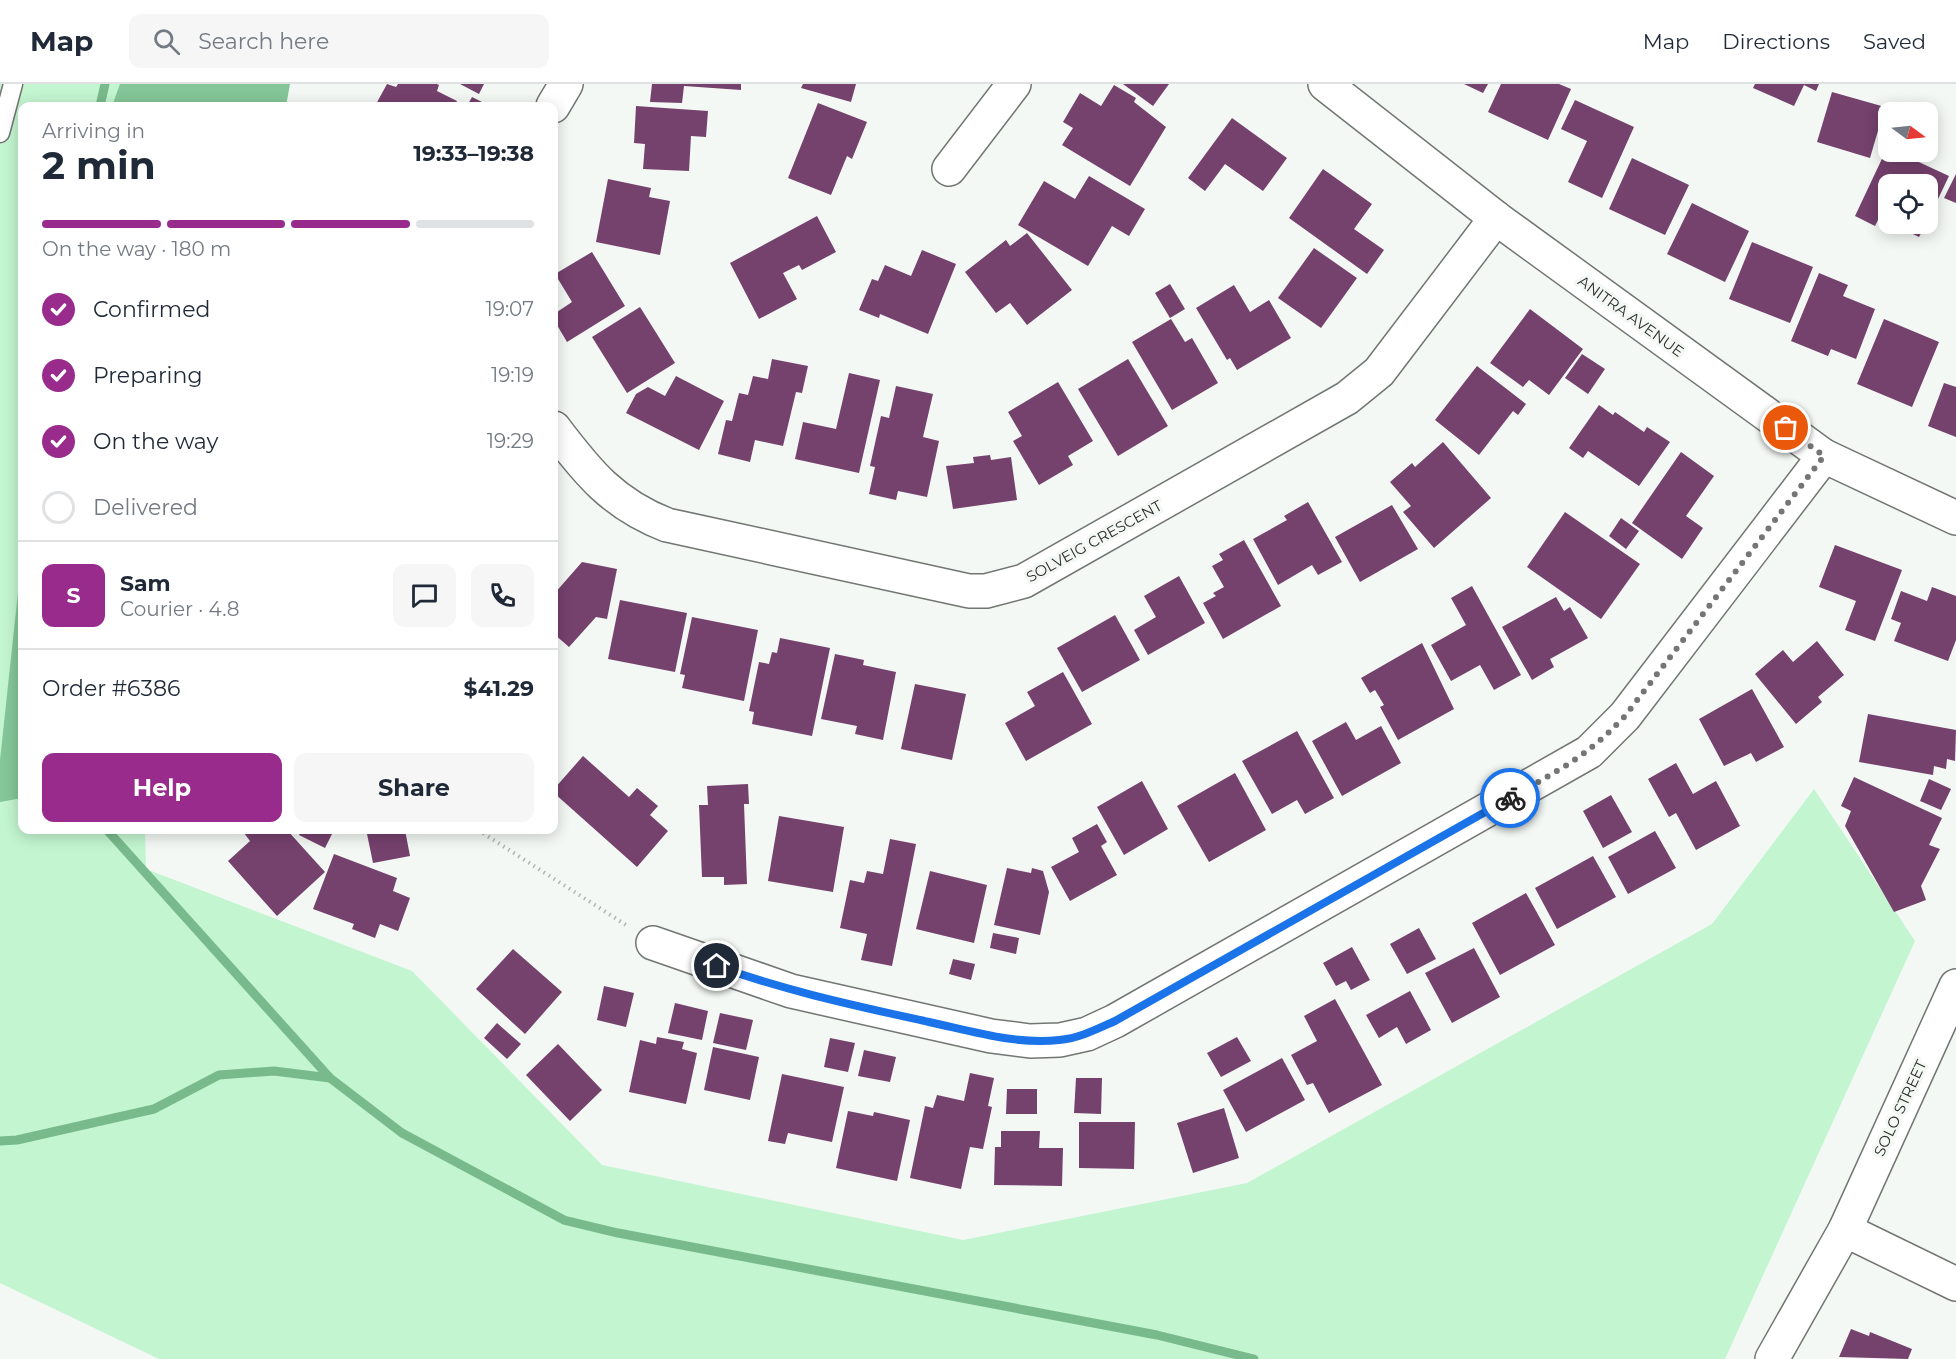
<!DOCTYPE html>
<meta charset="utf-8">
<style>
:root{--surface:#fff;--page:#f6f6f7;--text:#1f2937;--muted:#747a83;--line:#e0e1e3;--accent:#982b8b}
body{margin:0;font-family:Montserrat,sans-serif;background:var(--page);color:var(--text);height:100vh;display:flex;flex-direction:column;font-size:22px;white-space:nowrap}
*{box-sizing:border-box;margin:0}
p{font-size:20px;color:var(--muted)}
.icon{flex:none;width:33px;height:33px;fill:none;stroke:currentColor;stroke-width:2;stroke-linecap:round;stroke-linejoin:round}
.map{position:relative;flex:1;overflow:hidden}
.sheet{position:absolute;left:18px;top:18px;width:540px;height:732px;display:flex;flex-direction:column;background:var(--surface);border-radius:12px;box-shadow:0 3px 15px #0003}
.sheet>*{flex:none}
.needle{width:39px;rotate:105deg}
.controls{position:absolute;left:1878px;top:18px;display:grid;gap:12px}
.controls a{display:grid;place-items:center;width:60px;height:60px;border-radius:12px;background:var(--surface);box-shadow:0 3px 15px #0003;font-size:30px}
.pin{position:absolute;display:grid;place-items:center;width:51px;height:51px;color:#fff;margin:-26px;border:3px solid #fff;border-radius:50%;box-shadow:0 2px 6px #0007}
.courier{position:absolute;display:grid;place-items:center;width:60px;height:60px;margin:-30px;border:4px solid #1a73e8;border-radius:50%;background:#fff;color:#222;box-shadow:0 2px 8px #0007}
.overview em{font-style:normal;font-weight:700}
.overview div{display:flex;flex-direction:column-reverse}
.overview{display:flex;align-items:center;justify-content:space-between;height:102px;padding:0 24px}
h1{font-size:39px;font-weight:700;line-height:45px}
.bar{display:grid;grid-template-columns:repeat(4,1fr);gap:9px 6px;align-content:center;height:72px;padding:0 24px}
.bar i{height:8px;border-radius:4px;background:var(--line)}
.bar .selected{background:var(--accent)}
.bar p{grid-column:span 4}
.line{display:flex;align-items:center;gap:15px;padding:0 24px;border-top:2px solid var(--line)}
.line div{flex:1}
.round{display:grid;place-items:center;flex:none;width:63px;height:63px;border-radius:12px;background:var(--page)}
ol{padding:0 24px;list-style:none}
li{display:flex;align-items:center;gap:18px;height:66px}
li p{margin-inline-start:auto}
li .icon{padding:6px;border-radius:50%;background:var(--accent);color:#fff;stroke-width:4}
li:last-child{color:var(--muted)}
li i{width:33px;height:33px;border:3px solid var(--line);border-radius:50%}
.action{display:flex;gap:12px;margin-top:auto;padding:12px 24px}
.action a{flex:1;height:69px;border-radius:12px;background:var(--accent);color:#fff;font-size:24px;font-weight:700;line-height:69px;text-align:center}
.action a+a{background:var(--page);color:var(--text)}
header{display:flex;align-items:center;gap:36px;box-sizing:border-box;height:84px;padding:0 30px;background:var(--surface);border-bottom:2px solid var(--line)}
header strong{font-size:28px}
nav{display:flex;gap:33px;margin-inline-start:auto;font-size:21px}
.search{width:420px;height:54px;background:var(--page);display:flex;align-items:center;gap:15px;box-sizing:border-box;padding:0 21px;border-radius:12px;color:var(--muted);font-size:22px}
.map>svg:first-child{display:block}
.green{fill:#c3f5d0}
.forest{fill:#84c697}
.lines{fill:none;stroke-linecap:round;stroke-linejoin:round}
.stream{stroke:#79ba8c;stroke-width:9}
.building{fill:#75416d}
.service-casing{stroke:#727673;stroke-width:21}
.minor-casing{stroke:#727673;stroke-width:36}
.path{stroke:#b2b6b2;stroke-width:4;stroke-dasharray:1.5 4.5;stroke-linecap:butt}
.service{stroke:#fff;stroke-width:18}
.minor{stroke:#fff;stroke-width:33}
.done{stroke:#737673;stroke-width:6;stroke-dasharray:0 10.8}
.route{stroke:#1a73e8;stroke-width:8}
.labels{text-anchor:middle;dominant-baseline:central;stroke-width:6;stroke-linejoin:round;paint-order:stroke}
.street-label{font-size:15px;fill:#2e302e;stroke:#f3f8f4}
</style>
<header>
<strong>Map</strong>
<div class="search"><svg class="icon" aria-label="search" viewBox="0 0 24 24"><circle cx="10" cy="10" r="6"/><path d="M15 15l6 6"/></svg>Search here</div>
<nav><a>Map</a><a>Directions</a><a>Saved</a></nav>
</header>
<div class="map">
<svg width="1956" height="1275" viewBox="0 0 1956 1275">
<rect width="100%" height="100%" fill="#f3f8f4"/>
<path class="green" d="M0,0H227L216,22H22V746H145L146,785L412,887L602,1081L963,1156L1247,1099L1712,840L1814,705L1915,857L1725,1275H159L0,1199Z"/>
<g class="forest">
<path d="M120,0H290L286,22H112Z"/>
<path d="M22,471V714L0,718V676Z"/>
</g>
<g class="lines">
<g class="stream">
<path d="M100,22L105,0"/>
<path d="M107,746L330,994L402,1049L564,1136L618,1149L1157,1251L1254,1275"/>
<path d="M0,1057L17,1056L154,1025L219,991L274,987L330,994"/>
</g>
</g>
<g class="building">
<path d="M387,0L396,3L398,0H437L439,1L437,7L457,17L454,22H375Z"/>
<path d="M460,0H484L479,10Z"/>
<path d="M652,0H741V6L684,2L682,19L650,18Z"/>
<path d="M803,0H856L851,18L801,4Z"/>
<path d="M1123,0H1169L1153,22Z"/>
<path d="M1464,0H1488L1483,9Z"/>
<path d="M1501,0H1559L1571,5L1548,56L1488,28Z"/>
<path d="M1755,0H1819L1816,7L1804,1L1794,22L1753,4Z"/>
<path d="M1114,1L1136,14L1134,18L1166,43L1130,102L1062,61L1073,44L1063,38L1080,9L1101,22Z"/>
<path d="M1832,8L1885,23L1870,74L1817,58Z"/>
<path d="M472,13L490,22H467Z"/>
<path d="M1575,16L1634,43L1602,114L1568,98L1587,57L1561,45Z"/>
<path d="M818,19L867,38L852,75L847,72L831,111L788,94Z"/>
<path d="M636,22L708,27L706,53L691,52L689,87L643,85L645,60L634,59Z"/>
<path d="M1232,34L1287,74L1263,107L1225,80L1205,107L1188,94Z"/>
<path d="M1888,62V68H1911L1908,73L1949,92L1928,136V100H1888V138L1879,134L1875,142L1855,132Z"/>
<path d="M1632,74L1689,101L1665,151L1609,125Z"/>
<path d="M1323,85L1372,120L1354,145L1384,166L1367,190L1289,134Z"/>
<path d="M1956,90V119L1944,114Z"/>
<path d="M1089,92L1145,125L1129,152L1112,142L1088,182L1018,141L1044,97L1075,115Z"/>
<path d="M608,95L651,104L649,113L670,117L660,171L596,158Z"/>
<path d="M1692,119L1749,147L1725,198L1667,170Z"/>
<path d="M817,132L836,168L802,186L799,181L783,189L797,215L759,235L730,179Z"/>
<path d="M1892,140H1926L1919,153Z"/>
<path d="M1027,149L1072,206L1027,241L1010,219L996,229L965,188L1006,156L1010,162Z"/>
<path d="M1752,158L1813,183L1790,239L1729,215Z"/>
<path d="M1314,164L1357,194L1321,244L1278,214Z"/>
<path d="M922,166L956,180L928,250L880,230L879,234L859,226L872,195L878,197L885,181L911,192Z"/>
<path d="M592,168L625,222L567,258L554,236V230L572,218L555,190Z"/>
<path d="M1819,189L1848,201L1843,212L1875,225L1856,275L1831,265L1828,272L1791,257Z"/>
<path d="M1170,200L1185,225L1170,234L1155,209Z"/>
<path d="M1234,201L1250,228L1269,216L1291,254L1237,286L1230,274L1227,276L1196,224Z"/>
<path d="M640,223L675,279L627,309L592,253Z"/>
<path d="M1530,225L1583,265L1549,311L1529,296L1523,303L1490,279Z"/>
<path d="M1171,235L1185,258L1192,254L1218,299L1172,326L1132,258Z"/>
<path d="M1884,235L1939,258L1912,323L1857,300Z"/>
<path d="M1582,270L1605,285L1588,310L1565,294Z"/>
<path d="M772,275L808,282L802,309L796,308L783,362L755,356L750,378L718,370L726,336L732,337L739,309L748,311L753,292L768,295Z"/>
<path d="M1128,275L1168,342L1118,372L1078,305Z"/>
<path d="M1477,282L1526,320L1518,331L1513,327L1479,371L1435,336Z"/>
<path d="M849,289L880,296L859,389L795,375L803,338L836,345Z"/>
<path d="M676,292L724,317L699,366L626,329L636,310L648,303L665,312Z"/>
<path d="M1058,298L1093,357L1068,372L1073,381L1039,401L1013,357L1022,352L1008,328Z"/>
<path d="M1944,299L1956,303V353L1928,342Z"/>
<path d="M896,302L933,310L923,353L939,357L927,413L898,407L896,416L869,410L875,383L870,382L881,332L889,334Z"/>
<path d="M1599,321L1613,331L1615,328L1644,348L1647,343L1670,358L1639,402L1588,367L1583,374L1569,364Z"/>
<path d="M1443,358L1491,414L1434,464L1403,428L1411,422L1390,398L1412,379L1415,383Z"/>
<path d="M1681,368L1714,392L1686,432L1703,444L1682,475L1632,439Z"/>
<path d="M990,371L991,376L1011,373L1017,416L953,425L946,382L974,379L973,373Z"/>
<path d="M1308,418L1342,478L1318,491L1312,481L1278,501L1253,455L1287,436L1284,432Z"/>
<path d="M1392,421L1418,465L1360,498L1335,453Z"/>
<path d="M1565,428L1640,480L1601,535L1527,483Z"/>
<path d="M1621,434L1639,447L1626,465L1609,452Z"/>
<path d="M1244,456L1281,522L1223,555L1203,519L1216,512L1213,509L1224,503L1212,482L1223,476L1219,470Z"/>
<path d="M1835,461L1902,486L1875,557L1845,546L1856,517L1819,503Z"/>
<path d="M582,478L617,485L607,535L596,533L569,563L554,550V510Z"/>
<path d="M1179,492L1205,539L1148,571L1134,546L1156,533L1144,512Z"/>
<path d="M1472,502L1521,591L1494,606L1480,581L1451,597L1431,561L1466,541L1451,514Z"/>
<path d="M1932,503L1956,512V556L1948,577L1894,557L1901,539L1891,535L1901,507L1927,517Z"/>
<path d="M1556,513L1564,527L1570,523L1588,554L1550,575L1554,583L1532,596L1502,543Z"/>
<path d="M620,516L687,529L675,588L608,575Z"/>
<path d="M1115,531L1140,576L1082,608L1057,564Z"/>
<path d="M692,533L758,546L744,617L682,604L685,591L680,590Z"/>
<path d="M780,554L830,564L812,652L752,640L754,628L749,627L759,578L769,580L772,568L777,569Z"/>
<path d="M1817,557L1844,591L1818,613L1822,618L1796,640L1755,590L1783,566L1793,578Z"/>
<path d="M1422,559L1454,625L1398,656L1380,623L1384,621L1375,606L1370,609L1361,594Z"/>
<path d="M835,570L864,576L863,581L896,588L883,656L855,650L857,642L821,635Z"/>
<path d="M1063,588L1092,640L1026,677L1005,639L1035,622L1027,608Z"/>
<path d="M915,600L966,610L952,676L901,665Z"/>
<path d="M1752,605L1784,663L1756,678L1751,669L1724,682L1699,635Z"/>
<path d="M1868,630L1956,646L1955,677L1947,675L1946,685L1934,682L1933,691L1859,678Z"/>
<path d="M1346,638L1356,656L1381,642L1401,679L1342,712L1312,657Z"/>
<path d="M1297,647L1334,714L1305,730L1297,716L1272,730L1242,677Z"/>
<path d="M583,672L629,713L637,704L658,722L650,731L668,747L637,783L554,709V705Z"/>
<path d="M1676,679L1693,710L1716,697L1740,742L1696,766L1676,729L1669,733L1648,695Z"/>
<path d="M1235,689L1266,746L1209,778L1177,722Z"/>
<path d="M1854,693L1942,734L1929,761L1940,765L1921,802L1926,816L1894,828L1845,742L1851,727L1841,722Z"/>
<path d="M1929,695L1951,705L1941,726L1920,717Z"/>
<path d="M1142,697L1168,745L1124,771L1097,723Z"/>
<path d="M748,700L749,720H744L747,800L724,801V793H702L699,721H708L707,702Z"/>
<path d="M1611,711L1632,748L1603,764L1583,727Z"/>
<path d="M779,732L844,743L833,808L768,797Z"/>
<path d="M1097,740L1107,758L1101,762L1117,791L1070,817L1051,783L1079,768L1072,754Z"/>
<path d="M248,746H287L325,788L277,832L228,777L250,757L244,749Z"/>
<path d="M302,746H334L325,764L299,751Z"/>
<path d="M389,746H405L410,772L373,779L367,750Z"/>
<path d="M1655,747L1676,784L1628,810L1608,773Z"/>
<path d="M890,755L916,760L892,882L861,876L867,850L840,844L850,796L864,799L867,787L883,790Z"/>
<path d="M334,770L397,794L393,807L410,814L398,847L380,840L375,854L352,845L354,840L313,825Z"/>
<path d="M1593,772L1616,813L1557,845L1535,804Z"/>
<path d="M1007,784L1031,789L1032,784L1043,787L1049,808L1040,851L994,841Z"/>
<path d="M930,787L987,801L974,859L916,845Z"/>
<path d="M1526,809L1555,861L1500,891L1472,839Z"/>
<path d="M1419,844L1436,875L1407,890L1390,860Z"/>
<path d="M993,849L1019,854L1016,870L990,864Z"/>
<path d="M1352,863L1370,896L1351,906L1346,897L1336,902L1323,879Z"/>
<path d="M1474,864L1500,913L1452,939L1425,889Z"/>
<path d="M513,865L562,908L525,950L476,905Z"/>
<path d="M953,875L975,880L971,896L949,890Z"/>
<path d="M604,902L634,909L626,943L597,936Z"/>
<path d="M1410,907L1431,946L1406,960L1397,943L1379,954L1366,931Z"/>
<path d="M1335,915L1382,1001L1329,1029L1313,999L1307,1001L1291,971L1317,957L1304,932Z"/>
<path d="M675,919L708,927L702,956L668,949Z"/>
<path d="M720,929L753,936L746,966L713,959Z"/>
<path d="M497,939L521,960L507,975L484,954Z"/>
<path d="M657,953L684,958L682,965L697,969L686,1020L629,1008L640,956L656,960Z"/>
<path d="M1237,953L1251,977L1221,993L1207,969Z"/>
<path d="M830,954L855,959L848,988L824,983Z"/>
<path d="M558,960L602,1006L570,1037L526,991Z"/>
<path d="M713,963L759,973L750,1016L704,1006Z"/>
<path d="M864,966L896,973L890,998L858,992Z"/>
<path d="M1282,974L1305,1016L1246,1048L1223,1006Z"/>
<path d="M970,989L994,994L988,1022L992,1023L983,1065L970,1063L961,1105L910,1094L925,1022L933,1024L937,1011L964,1017Z"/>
<path d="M782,990L844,1003L832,1058L788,1049L785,1060L768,1057Z"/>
<path d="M1076,994H1102L1101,1030L1074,1029Z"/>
<path d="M1007,1005H1037V1030H1006Z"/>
<path d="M1224,1024L1239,1074L1193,1089L1177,1039Z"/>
<path d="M848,1027L873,1032L874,1028L910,1036L897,1097L836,1084Z"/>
<path d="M1079,1038H1135L1134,1085L1079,1084Z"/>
<path d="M1001,1047H1040L1039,1064H1063L1062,1102L994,1101L995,1063H1001Z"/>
<path d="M1851,1245L1869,1252L1870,1248L1912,1265L1908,1275L1839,1273Z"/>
</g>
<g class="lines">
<g class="service-casing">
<path id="service" d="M0,49L13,0"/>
</g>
<g class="minor-casing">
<g id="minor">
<path d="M1325,0L1496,134L1824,372L1956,434"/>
<path d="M553,22L566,0"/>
<path d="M949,85L1014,0"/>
<path d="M554,344C588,389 613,420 667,441L969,507H986L1024,497L1347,314L1379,288L1496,134"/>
<path d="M653,859L791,907L991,952L1030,957L1060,956L1087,950L1115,937L1589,668L1625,632L1824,372"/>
<path d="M1845,1146L1956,1200"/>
<path d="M1772,1275L1845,1146L1956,902"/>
</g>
</g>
<path class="path" d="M478,746L626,841"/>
<use href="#service" class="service"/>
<use href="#minor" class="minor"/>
</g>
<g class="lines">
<path class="done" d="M1510,714C1557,687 1587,673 1625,632L1824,372L1786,344"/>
<path class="route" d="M717,882C786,907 857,922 929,938C971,947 1016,961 1059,956C1080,954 1097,945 1115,937L1510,714"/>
</g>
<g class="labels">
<g class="street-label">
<text transform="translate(1631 232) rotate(36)">ANITRA AVENUE</text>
<text transform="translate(1094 457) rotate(-29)">SOLVEIG CRESCENT</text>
<text transform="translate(1900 1024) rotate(-65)">SOLO STREET</text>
</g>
</g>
</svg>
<div class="controls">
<a><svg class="needle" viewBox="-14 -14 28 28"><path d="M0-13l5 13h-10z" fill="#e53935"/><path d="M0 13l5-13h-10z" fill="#747a83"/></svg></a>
<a><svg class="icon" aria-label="locate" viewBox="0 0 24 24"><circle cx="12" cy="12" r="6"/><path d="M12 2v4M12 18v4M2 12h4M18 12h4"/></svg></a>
</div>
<div class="pin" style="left:1786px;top:344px;background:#ea580c"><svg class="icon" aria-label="bag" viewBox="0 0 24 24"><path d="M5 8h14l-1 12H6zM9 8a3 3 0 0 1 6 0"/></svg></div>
<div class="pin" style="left:717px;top:882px;background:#1f2937"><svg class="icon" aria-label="home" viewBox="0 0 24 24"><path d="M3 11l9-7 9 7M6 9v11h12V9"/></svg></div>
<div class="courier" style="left:1510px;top:714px"><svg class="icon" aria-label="bike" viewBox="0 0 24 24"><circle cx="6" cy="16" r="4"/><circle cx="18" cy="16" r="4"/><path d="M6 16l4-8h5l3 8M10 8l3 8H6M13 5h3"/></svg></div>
<section class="sheet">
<div class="overview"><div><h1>2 min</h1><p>Arriving in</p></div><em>19:33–19:38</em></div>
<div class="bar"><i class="selected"></i><i class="selected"></i><i class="selected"></i><i></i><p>On the way · 180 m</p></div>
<ol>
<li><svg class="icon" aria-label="check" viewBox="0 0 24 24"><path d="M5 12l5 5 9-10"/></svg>Confirmed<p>19:07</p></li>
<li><svg class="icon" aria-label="check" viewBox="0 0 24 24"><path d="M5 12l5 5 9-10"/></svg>Preparing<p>19:19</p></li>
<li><svg class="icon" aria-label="check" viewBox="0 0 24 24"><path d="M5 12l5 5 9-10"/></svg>On the way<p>19:29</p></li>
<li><i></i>Delivered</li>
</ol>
<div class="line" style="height:108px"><b class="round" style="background:var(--accent);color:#fff">S</b><div><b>Sam</b><p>Courier · 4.8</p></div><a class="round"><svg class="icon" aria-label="chat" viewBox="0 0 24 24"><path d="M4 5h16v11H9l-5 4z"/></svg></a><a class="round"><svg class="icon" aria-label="phone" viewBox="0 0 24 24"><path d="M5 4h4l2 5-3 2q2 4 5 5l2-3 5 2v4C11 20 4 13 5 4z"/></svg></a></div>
<div class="line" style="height:78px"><div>Order #6386</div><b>$41.29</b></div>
<div class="action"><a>Help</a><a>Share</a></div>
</section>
</div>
